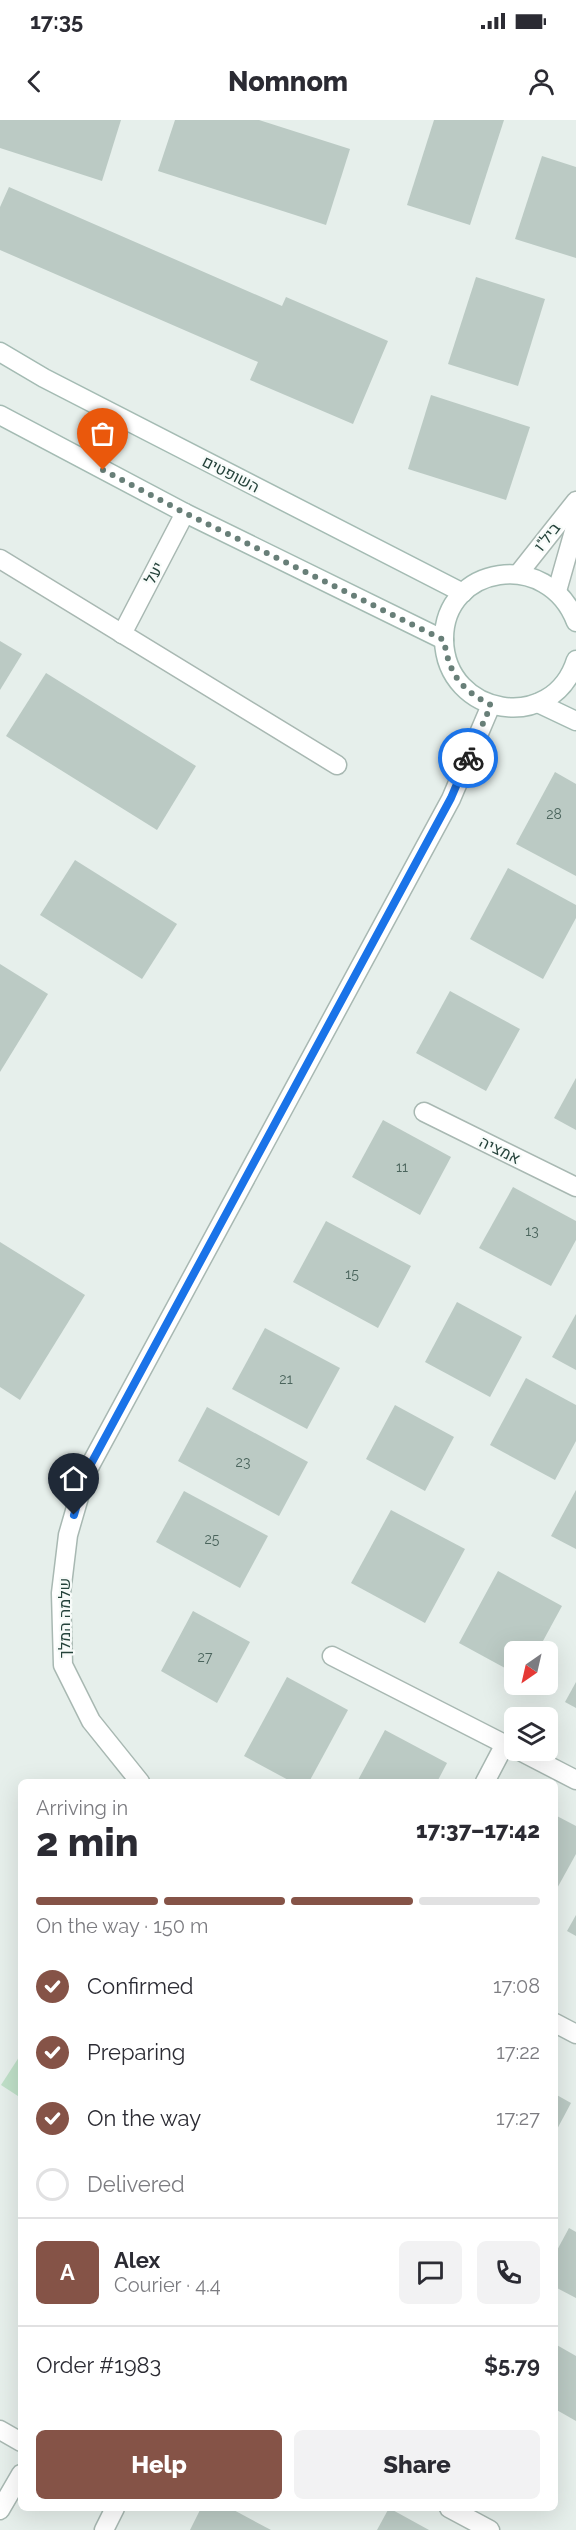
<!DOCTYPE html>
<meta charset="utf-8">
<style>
:root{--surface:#fff;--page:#f2f2f3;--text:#2b2b33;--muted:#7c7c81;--line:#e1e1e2;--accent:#855347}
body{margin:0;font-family:Raleway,Heebo,sans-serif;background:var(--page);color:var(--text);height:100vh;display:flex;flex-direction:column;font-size:22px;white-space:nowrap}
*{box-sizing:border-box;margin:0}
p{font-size:20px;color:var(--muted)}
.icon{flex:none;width:33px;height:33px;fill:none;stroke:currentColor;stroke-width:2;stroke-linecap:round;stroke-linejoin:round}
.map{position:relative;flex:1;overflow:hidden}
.side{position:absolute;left:18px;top:1659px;width:540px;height:732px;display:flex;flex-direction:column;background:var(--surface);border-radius:9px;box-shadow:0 6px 24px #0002}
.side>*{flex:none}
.needle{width:39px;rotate:214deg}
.fabs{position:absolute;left:504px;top:1521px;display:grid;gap:12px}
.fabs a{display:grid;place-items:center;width:54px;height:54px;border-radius:9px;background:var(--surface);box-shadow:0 6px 24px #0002;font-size:30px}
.pin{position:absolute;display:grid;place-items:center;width:51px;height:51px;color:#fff;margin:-62px -26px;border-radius:50% 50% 50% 0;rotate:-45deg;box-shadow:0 0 6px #0007}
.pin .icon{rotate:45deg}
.courier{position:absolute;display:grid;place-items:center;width:60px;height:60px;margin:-30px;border:4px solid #1a73e8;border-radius:50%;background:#fff;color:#222;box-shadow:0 2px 8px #0007}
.headline em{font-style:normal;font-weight:800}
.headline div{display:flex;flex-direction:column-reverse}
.headline{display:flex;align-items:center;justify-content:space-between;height:102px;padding:0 18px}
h1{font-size:39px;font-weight:800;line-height:45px}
.bar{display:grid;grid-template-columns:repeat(4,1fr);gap:9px 6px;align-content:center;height:72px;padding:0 18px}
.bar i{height:8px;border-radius:4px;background:var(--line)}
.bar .selected{background:var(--accent)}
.bar p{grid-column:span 4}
.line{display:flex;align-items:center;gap:15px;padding:0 18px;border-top:2px solid var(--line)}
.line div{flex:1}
.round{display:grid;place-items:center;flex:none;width:63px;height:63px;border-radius:9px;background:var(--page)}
ol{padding:0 18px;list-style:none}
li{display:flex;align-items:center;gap:18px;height:66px}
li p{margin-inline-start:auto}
li .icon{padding:6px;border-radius:50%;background:var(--accent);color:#fff;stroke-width:4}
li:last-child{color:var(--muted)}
li i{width:33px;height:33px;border:3px solid var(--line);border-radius:50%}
.primary-button{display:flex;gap:12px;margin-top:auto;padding:12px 18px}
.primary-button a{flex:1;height:69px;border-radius:9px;background:var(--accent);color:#fff;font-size:24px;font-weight:800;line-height:69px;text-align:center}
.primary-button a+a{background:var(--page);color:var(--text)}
.status{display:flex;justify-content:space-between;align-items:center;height:42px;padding:0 30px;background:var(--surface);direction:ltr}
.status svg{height:16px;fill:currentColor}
header{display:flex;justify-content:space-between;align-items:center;height:78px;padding:0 18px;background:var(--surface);font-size:27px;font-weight:800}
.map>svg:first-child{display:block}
.green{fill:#bfe0c8}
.building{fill:#bbcac4}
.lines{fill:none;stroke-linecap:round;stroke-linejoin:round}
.lane-casing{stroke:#a8b8b2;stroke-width:21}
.street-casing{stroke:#a8b8b2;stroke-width:21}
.secondary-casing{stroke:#a4bbb3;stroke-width:21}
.lane{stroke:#fff;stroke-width:18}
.street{stroke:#fff;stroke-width:18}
.secondary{stroke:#fff;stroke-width:18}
.done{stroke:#687f78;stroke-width:6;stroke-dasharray:0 10.8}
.route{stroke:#1a73e8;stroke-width:8}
.labels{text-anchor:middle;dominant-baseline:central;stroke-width:4.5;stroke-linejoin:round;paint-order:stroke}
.number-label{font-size:14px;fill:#4a645c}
.street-label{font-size:16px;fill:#24423a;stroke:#f7fbf9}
</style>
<div class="status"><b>17:35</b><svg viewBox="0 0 49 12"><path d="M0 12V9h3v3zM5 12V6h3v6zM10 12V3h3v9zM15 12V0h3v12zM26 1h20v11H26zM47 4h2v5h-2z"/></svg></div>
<header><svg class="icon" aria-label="back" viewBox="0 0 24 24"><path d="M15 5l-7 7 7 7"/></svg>Nomnom<svg class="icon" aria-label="person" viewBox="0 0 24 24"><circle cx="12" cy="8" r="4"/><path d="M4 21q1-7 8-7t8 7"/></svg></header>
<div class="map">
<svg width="576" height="2410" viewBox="0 0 576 2410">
<rect width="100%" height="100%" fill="#e6efeb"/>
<path class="green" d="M21,1934V1978L1,1965Z"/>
<g class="building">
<path d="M0,0H121L102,61L0,28Z"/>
<path d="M175,0H259L350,29L326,105L158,51Z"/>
<path d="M434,0H504L470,105L407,85Z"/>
<path d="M542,36L576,47V138L515,119Z"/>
<path d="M9,67L282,186L286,177L388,221L353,304L250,260L258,242L0,130V87Z"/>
<path d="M476,157L545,179L518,266L448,244Z"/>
<path d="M431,275L530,307L506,380L408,349Z"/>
<path d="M0,521L22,534L0,570Z"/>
<path d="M46,553L196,646L157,710L6,616Z"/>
<path d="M555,652L576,664V756L516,724Z"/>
<path d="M75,740L177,804L142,859L40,795Z"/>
<path d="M508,748L576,785V798L543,859L470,819Z"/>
<path d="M0,844L48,874L0,952Z"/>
<path d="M450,871L520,909L486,971L416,933Z"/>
<path d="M576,958V1010L554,998Z"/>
<path d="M383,1000L451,1037L420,1095L352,1057Z"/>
<path d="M513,1067L576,1101V1120L551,1166L479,1128Z"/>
<path d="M326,1101L411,1146L378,1208L293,1162Z"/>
<path d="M0,1122L85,1175L20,1280L0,1267Z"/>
<path d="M457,1182L522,1217L490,1277L425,1242Z"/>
<path d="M576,1194V1250L552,1237Z"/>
<path d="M265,1208L340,1248L307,1309L232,1269Z"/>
<path d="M526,1258L576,1285V1321L555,1360L490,1325Z"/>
<path d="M395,1285L454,1317L425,1371L366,1339Z"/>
<path d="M207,1287L308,1342L279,1396L178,1341Z"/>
<path d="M576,1370V1429L551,1416Z"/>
<path d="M184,1371L268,1416L240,1468L156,1422Z"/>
<path d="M391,1390L465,1429L425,1503L351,1463Z"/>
<path d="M498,1451L562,1486L537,1532H514V1553L459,1523Z"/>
<path d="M193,1491L250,1522L217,1583L161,1551Z"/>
<path d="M287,1557L348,1590L309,1662H292L244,1636Z"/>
<path d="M576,1562V1588L565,1582Z"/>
<path d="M385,1610L447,1643L437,1662H357Z"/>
<path d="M555,1695L576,1706V1734L555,1772Z"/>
<path d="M576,1795V1816L567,1811Z"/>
<path d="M555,1974L571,1983L555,2013Z"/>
<path d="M569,2108L576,2112V2178L555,2167V2134Z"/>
<path d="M555,2224L576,2236V2301L555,2289Z"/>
<path d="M201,2388H230L271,2410H190Z"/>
<path d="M389,2388L429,2410H377Z"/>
</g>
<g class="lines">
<g class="lane-casing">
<g id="lane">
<path d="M0,439L337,645"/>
<path d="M122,514L185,393"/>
<path d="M0,2390L21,2354"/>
</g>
</g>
<g class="street-casing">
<g id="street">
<path d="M519,453L576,381"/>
<path d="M557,471L576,404"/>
<path d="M424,992L576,1067"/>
<path d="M332,1536L514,1629"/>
<path d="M518,1630L576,1660"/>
<path d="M140,1662L91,1601L63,1545L61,1473L68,1415L86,1353L451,679L491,585"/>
<path d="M485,1662L505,1624"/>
<path d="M555,1903L576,1914"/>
<path d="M0,2310L21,2322"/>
<path d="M449,2388L490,2410"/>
<path d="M104,2410L115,2388"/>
</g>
</g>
<g class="secondary-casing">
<g id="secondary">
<path d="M0,232L44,258L463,473"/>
<path d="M0,295L185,393L444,520"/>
<path d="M576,502C548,428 443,445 444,520C446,597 553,614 576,540"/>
<path d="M538,583L576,601"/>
</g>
</g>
<use href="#lane" class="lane"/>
<use href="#street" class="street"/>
<use href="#secondary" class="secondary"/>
</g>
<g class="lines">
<path class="done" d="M103,350L185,393L444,520C449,554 460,569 491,585L468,638"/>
<path class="route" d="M74,1395L86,1353L451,678L468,638"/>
</g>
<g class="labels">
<g class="number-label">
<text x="554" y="694">28</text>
<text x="402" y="1047">11</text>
<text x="532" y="1111">13</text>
<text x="352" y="1154">15</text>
<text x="286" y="1259">21</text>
<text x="243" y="1342">23</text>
<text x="212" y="1419">25</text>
<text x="205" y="1537">27</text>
</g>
<g class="street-label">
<text transform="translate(231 354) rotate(27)">השופטים</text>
<text transform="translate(547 417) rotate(-52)">ביל"ו</text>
<text transform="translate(154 453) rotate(-62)">יעל</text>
<text transform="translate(500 1030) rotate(26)">אמציה</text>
<text transform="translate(64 1498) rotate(-90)">שלמה המלך</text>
</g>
</g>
</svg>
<div class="fabs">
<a><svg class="needle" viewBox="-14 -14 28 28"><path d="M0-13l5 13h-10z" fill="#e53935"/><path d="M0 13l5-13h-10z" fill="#7c7c81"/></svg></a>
<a><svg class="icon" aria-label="layers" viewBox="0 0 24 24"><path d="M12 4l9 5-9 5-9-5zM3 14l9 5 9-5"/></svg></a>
</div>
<div class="pin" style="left:103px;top:350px;background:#ea580c"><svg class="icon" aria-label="bag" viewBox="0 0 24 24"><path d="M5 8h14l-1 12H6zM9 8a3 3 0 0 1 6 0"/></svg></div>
<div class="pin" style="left:74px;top:1395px;background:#1f2937"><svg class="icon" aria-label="home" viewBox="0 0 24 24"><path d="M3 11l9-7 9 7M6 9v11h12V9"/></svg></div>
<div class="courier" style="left:468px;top:638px"><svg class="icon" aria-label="bike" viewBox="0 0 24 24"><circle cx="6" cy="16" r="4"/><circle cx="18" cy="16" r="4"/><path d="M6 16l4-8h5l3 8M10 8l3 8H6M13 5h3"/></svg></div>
<section class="side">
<div class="headline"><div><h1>2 min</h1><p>Arriving in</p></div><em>17:37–17:42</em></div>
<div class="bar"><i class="selected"></i><i class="selected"></i><i class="selected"></i><i></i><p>On the way · 150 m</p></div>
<ol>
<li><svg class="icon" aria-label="check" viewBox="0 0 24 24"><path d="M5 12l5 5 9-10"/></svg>Confirmed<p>17:08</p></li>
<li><svg class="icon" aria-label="check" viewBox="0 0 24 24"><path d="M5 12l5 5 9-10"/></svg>Preparing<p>17:22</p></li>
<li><svg class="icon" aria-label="check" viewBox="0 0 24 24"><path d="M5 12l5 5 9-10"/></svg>On the way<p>17:27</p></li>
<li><i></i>Delivered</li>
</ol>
<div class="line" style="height:108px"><b class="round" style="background:var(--accent);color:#fff">A</b><div><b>Alex</b><p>Courier · 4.4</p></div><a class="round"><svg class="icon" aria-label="chat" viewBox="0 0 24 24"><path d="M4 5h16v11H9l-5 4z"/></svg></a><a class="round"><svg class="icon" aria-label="phone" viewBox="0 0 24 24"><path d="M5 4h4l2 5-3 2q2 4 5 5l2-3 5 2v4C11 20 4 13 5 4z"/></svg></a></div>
<div class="line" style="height:78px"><div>Order #1983</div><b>$5.79</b></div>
<div class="primary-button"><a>Help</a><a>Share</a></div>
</section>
</div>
